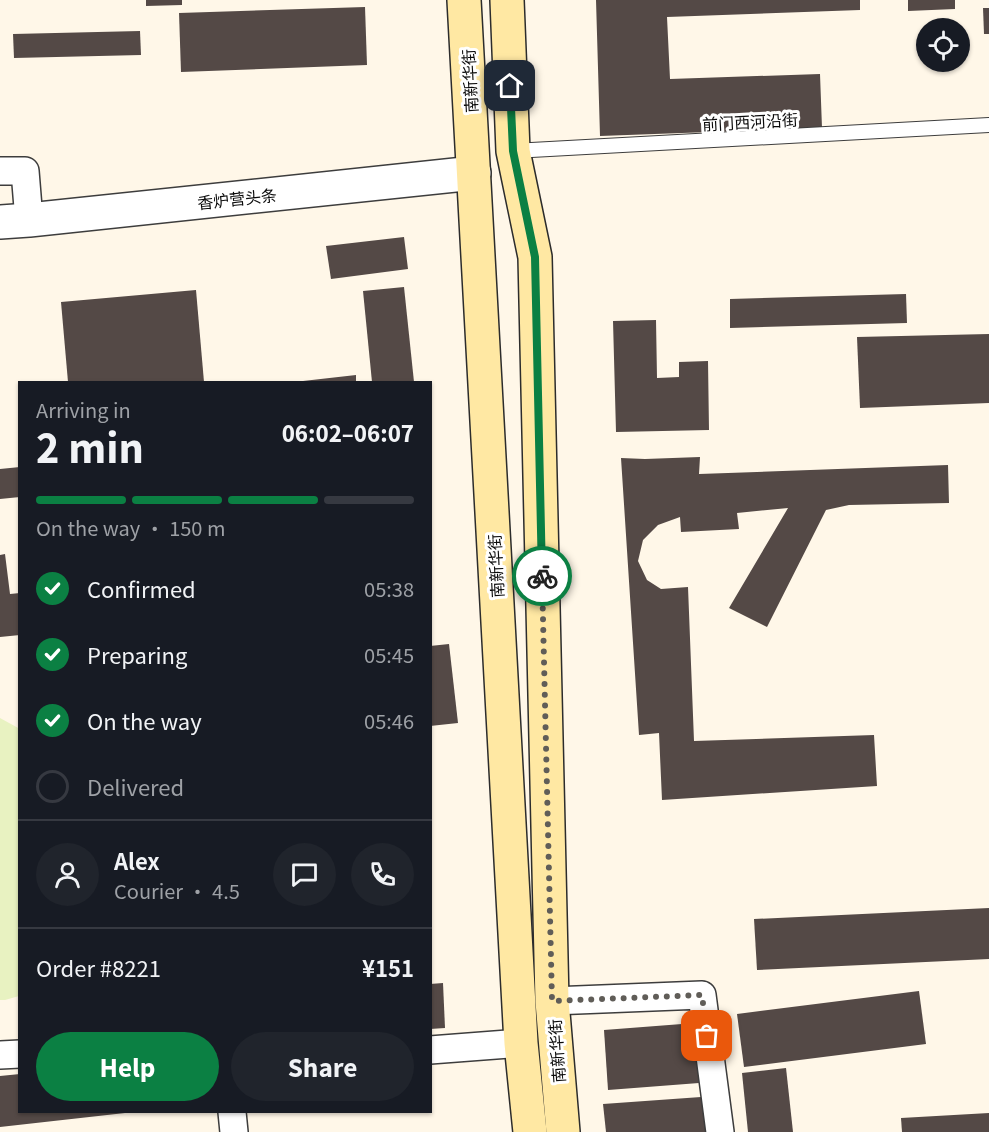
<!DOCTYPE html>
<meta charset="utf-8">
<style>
:root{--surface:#171b24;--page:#20242c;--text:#f1f3f6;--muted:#9ea1a6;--line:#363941;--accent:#0b8043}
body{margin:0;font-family:Georgia,"Noto Sans SC",serif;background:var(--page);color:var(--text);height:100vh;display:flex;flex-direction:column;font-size:22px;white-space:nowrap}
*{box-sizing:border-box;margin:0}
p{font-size:20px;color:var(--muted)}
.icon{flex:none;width:33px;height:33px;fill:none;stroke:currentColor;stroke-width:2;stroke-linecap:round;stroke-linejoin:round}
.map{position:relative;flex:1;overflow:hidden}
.sheet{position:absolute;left:18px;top:381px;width:414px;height:732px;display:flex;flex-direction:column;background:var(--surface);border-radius:0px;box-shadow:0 2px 4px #0004}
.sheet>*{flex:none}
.controls{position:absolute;left:916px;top:18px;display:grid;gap:12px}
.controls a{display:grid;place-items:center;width:54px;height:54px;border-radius:50%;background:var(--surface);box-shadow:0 2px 4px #0004;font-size:30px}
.pin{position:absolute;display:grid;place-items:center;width:51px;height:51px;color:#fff;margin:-26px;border-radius:12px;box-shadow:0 3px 9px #0006}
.courier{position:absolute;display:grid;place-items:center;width:60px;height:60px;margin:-30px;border:4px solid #0b8043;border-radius:50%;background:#fff;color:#222;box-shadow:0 2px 8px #0007}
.summary em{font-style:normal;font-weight:800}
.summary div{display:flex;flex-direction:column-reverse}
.summary{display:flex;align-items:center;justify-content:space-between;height:102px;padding:0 18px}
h1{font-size:39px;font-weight:800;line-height:45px}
.bar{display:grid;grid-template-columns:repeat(4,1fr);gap:9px 6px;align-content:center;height:72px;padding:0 18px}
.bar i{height:8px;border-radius:4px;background:var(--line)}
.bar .selected{background:var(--accent)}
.bar p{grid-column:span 4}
.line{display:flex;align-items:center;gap:15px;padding:0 18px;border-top:2px solid var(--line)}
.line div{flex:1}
.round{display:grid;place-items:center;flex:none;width:63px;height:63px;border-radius:32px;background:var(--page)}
ol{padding:0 18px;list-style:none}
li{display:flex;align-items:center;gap:18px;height:66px}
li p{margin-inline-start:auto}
li .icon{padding:6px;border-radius:50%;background:var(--accent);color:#fff;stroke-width:4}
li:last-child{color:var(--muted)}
li i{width:33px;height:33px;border:3px solid var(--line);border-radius:50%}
.primary-button{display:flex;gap:12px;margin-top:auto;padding:12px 18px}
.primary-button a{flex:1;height:69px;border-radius:36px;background:var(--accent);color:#fff;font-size:24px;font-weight:800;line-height:69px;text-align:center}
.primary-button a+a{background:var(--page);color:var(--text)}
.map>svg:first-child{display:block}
.pitch{fill:#e8f2c1}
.building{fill:#544946}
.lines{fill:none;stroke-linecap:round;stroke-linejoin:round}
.service-casing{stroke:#3d3d3d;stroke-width:16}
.minor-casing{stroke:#3d3d3d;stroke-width:30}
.tertiary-casing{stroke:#3d3d3d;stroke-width:36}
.secondary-casing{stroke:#2c2c2c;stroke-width:36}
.service{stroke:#fff;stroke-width:14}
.minor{stroke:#fff;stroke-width:27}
.tertiary{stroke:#fff;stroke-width:33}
.secondary{stroke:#ffe8a3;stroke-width:33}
.done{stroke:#605d58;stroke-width:6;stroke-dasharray:0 10.8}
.route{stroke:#0b8043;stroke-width:8}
.labels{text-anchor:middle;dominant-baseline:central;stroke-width:6;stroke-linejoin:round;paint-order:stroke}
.street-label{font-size:16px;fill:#0a0a0a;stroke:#fff}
</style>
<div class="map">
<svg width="989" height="1132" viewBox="0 0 989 1132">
<rect width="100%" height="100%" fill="#fff7e8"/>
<path class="pitch" d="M0,718L20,729L19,996L5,1000H0Z"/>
<g class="building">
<path d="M146,0H182V5L146,6Z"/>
<path d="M596,0H860V10L667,17L670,79L820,74L822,128L600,136Z"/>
<path d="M908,0H955V9L908,11Z"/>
<path d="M365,7L367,65L181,72L179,13Z"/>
<path d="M983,8H989V34H984Z"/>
<path d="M140,31L141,55L14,58L13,34Z"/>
<path d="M404,237L408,269L331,279L326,246Z"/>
<path d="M404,287L414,382H372L363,291Z"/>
<path d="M196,290L204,382H68L61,302Z"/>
<path d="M906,294L907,323L730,328V299Z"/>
<path d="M656,320L657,378L679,377V362L708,361L709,430L616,432L613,321Z"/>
<path d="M989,334V403L860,408L857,337Z"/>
<path d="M356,375V382H303V381Z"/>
<path d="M700,457L699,474L948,465L949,503L849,505L826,510L767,627L729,608L788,508L737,513L739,529L681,532L680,517L658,525L643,540L638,561L647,580L661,589L688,587L694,741L874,735L877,786L662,800L659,733L639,735L621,458L645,459Z"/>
<path d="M20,467V497L0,499V469Z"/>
<path d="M5,554L10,594L20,593V635L0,637V555Z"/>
<path d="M449,644L458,723L430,726V646Z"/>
<path d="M989,908V959L757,970L754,919Z"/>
<path d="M443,983L445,1028L430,1029V984Z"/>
<path d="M919,991L926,1044L744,1067L737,1014Z"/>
<path d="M695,1023L699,1083L608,1090L604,1030Z"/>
<path d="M786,1068L793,1132H748L742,1073Z"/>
<path d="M20,1074V1112H125V1113L0,1127V1076Z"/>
<path d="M715,1096L719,1132H606L603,1104Z"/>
<path d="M989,1113V1132H902L901,1118Z"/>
</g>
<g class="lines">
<g class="service-casing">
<path id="service" d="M513,151L989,125"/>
</g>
<g class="minor-casing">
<g id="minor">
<path d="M0,171H25L29,220"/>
<path d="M552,1001L702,995L720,1132"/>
<path d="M430,1050L521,1043"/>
<path d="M0,1055L20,1054"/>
<path d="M232,1112L234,1132"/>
</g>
</g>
<g class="tertiary-casing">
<path id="tertiary" d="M0,222L29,220L474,173"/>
</g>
<g class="secondary-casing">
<g id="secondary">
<path d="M464,0L521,1043L530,1132"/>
<path d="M507,0L513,151L535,257L552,1001L563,1132"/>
</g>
</g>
<use href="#service" class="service"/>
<use href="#minor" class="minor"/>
<use href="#tertiary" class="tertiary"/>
<use href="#secondary" class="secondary"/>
</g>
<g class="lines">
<path class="done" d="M542,576L552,1001L702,995L707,1036"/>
<path class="route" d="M510,86L513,151L535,257L542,576"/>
</g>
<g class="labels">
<g class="street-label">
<text transform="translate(469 81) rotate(-93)">南新华街</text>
<text transform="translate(750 121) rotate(-3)">前门西河沿街</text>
<text transform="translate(237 198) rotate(-6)">香炉营头条</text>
<text transform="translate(495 566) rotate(-93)">南新华街</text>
<text transform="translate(556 1051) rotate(-94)">南新华街</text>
</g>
</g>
</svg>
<div class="controls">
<a><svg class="icon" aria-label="locate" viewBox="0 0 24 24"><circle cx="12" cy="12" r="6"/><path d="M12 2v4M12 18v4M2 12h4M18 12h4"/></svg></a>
</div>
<div class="pin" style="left:707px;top:1036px;background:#ea580c"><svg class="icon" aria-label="bag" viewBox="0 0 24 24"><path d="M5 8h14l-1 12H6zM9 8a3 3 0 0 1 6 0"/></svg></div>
<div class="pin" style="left:510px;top:86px;background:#1f2937"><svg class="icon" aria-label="home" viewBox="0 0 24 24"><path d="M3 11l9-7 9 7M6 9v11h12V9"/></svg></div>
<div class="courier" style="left:542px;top:576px"><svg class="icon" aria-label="bike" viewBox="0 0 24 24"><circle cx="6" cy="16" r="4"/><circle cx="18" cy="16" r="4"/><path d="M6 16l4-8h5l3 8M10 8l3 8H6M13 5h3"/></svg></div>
<section class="sheet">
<div class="summary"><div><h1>2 min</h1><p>Arriving in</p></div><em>06:02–06:07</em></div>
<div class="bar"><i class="selected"></i><i class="selected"></i><i class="selected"></i><i></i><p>On the way · 150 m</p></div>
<ol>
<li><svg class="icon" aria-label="check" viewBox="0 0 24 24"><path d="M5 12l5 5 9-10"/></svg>Confirmed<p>05:38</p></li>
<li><svg class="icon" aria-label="check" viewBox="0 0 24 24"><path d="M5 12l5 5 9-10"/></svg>Preparing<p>05:45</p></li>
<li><svg class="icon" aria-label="check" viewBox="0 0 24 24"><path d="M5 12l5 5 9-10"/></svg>On the way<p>05:46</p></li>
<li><i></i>Delivered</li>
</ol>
<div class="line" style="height:108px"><a class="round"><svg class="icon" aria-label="person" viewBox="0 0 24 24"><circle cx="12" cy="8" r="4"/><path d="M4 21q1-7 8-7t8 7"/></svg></a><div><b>Alex</b><p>Courier · 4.5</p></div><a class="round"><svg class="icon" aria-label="chat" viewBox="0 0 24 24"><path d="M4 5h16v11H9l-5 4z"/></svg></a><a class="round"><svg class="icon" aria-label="phone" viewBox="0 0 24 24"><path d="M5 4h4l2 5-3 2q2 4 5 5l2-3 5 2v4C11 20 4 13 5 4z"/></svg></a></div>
<div class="line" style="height:78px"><div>Order #8221</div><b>¥151</b></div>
<div class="primary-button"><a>Help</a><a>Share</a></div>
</section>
</div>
